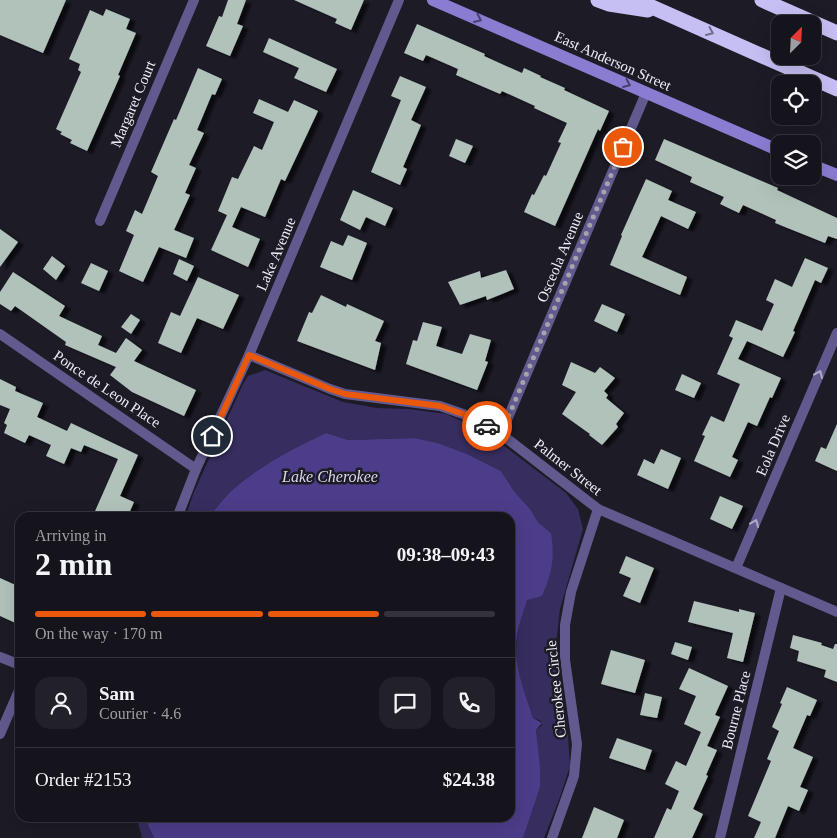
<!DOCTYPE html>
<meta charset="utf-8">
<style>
:root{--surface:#15141c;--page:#222129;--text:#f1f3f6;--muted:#9d9ea3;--line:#34333b;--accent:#ea580c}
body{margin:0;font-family:"Times New Roman",serif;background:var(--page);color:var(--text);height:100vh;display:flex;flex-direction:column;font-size:19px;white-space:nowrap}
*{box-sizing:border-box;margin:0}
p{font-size:16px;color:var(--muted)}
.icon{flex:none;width:28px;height:28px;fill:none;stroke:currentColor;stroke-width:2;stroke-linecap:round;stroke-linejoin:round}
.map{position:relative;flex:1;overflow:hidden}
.details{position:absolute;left:15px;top:512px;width:500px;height:310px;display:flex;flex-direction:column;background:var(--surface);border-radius:15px;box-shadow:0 5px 20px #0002,0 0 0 1px var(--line)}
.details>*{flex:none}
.needle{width:32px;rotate:24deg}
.tools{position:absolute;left:771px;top:15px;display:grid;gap:10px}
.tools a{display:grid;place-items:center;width:50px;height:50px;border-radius:10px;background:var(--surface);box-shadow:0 5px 20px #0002,0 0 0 1px var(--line);font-size:25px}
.pin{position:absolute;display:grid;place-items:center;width:42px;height:42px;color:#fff;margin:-21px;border:2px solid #fff;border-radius:50%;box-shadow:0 1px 5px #0007}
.courier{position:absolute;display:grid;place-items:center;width:50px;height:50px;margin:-25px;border:4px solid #ea580c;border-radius:50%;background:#fff;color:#222;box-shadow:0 1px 6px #0007}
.head em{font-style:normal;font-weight:700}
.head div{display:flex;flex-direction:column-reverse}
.head{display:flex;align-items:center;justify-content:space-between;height:85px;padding:0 20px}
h1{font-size:32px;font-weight:700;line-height:38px}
.bar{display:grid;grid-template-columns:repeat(4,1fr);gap:8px 5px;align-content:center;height:60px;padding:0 20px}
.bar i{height:6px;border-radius:4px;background:var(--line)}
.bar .active{background:var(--accent)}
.bar p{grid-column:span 4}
.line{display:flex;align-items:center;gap:12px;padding:0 20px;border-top:1px solid var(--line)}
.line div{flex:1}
.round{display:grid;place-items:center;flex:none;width:52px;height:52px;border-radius:15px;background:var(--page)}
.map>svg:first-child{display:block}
.green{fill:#372d5f}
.water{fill:#4d3c89}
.building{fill:#b1c2bb;filter:url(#shadow)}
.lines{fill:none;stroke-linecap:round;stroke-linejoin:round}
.street{stroke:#625a8e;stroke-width:10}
.secondary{stroke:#8a7cd1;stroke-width:12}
.highway{stroke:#c5bff3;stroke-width:15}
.oneway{stroke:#48426a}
.oneway2{stroke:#706d8c}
.oneway3{stroke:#afabc7}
.done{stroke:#a4a4ad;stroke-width:5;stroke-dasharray:0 9}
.route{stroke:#ea580c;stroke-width:6}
.labels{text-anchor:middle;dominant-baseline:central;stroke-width:5;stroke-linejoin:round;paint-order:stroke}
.street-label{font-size:15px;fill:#eeedf5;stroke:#1c1b26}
.water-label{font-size:16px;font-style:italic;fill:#d9d7ed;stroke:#1c1b26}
</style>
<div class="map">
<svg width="837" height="838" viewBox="0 0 837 838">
<defs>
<filter id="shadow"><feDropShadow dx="5.5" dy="3" stdDeviation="1" flood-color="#0009"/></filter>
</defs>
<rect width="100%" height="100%" fill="#1c1b26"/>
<g class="green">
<path d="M265,370L343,402L377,408L409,409L446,414L477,428L499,442L566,493L578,509L583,529L560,609L556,644L557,664L567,721L570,766L560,797L544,838H523L537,743L536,730L542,725L541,721L533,718C528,702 520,684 517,667C511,626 537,571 551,533L538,522L531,510L514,491L501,471L467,454L438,443L415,438L348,440L326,433C290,450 261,465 231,491C223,499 216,509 208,517L185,518L194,492L243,384L248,376Z"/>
<path d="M137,818H146V821L154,838H142Z"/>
</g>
<path class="water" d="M326,433L348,440L415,438L438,443L467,454L501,471L514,491L531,510L538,522L551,533C555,558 552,573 542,596L527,600C522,615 517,630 516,646C515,671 526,695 533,718L542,723L536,730L540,767V787L523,838H154L146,821V818H510V518L208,517C216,509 223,499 231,491C261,465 290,450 326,433Z"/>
<g class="building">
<path d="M0,0H66L43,53L0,35Z"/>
<path d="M228,0H246L237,24L243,26L230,56L206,46L219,16L222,17Z"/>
<path d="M294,0H364L351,30L335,23L337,19Z"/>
<path d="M106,9L130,19L126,29L136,33L118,75L120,76L87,151L70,143L72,140L60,134L62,132L56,129L81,72L78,70L80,64L69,59L90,10L103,16Z"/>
<path d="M417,24L485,54L484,56L522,73L524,68L541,76L540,77L565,88L564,90L609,111L600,131L598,129L555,226L524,212L532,194L534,195L544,175L546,176L561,143L558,142L567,123L534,108L535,106L502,91L500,94L456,75L458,69L426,55L423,61L404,53Z"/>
<path d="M269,38L337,69L326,92L294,78L299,68L263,52Z"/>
<path d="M198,68L222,79L215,95L212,94L197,130L204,133L189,165L196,168L185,193L190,195L174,230L194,238L186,258L159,247L143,282L119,271L134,235L126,231L135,210L142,214L158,176L151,172L174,119L176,120Z"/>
<path d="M400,76L426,87L411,120L421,125L403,167L407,169L400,185L371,172L401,100L391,96Z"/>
<path d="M259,99L288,112L294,100L318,111L285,181L281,179L265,217L241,207L232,227L260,239L248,267L211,250L227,215L218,211L232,177L238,179L254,146L262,150L274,122L253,113Z"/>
<path d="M456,139L473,146L465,163L449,156Z"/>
<path d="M664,139L778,188L777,190L837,218V239L828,236L825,243L775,223L776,220L743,205L739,213L720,204L724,197L690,182L692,177L655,160Z"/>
<path d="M646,179L672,191L668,200L696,212L688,229L661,216L642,257L687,277L680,295L610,265L622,236L621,235Z"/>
<path d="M353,190L393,208L385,226L366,217L360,230L340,220Z"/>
<path d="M0,229L18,242L0,267Z"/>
<path d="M348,235L367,243L352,280L320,267L331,241L343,246Z"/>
<path d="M52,256L65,266L56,280L43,269Z"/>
<path d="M805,258L828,268L821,283L815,280L793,331L795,332L783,357L747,341L738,359L781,378L772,398L770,397L757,426L748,422L732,457L738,460L730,477L694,461L705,436L702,435L711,416L724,422L740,384L717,374L733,338L729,336L736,320L762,331L774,304L766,300L775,279L792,287Z"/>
<path d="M179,259L194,266L187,281L173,274Z"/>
<path d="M91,263L108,271L99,291L81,283Z"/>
<path d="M506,270L514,289L487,300L486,296L460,305L448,282L480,271L481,278Z"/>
<path d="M13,272L65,306L59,316L102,336L98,345L116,353L126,338L142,350L134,361L196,390L184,416L132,392L110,375L116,367L65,345L66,342L15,306L11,311L0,304V292Z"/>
<path d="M198,277L239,295L223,329L197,318L181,353L158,343L171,312L180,316Z"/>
<path d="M321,295L346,307L347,304L384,321L375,341L381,343L375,370L297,341L309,312L312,313Z"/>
<path d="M602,304L625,314L617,332L594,321Z"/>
<path d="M131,314L140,320L131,334L121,327Z"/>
<path d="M423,322L442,327L436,346L462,354L470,334L491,340L485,361L488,362L477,390L406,364L413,340L417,341Z"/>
<path d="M571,362L595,373L600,367L615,378L604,391L608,395L606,398L624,413L616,424L618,427L602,445L589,435L590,434L562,414L576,392L562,385Z"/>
<path d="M682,374L701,383L694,398L675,390Z"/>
<path d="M0,379L16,387L15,391L43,403L37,417L67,431L71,423L138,455L120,496L134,502L127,518H92L118,459L84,445L81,452L71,448L64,464L46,456L51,445L29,435L25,443L4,433L7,425L4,423L10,409L0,405Z"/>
<path d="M837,424V471L815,461L821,447L826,449Z"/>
<path d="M661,449L681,458L668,489L637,475L644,459L654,464Z"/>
<path d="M720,496L743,506L732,529L710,519Z"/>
<path d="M626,556L654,568L640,603L623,596L631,578L619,573Z"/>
<path d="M0,578L20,587V625L0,616Z"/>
<path d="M694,601L739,612V609L755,613L743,662L727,658L733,633L688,622Z"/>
<path d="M793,635L822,643L821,645L833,649L835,644H837V682L824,677L826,670L797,661L799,651L790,648Z"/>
<path d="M675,642L692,647L688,660L671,654Z"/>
<path d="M611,650L645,660L635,693L601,684Z"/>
<path d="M689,668L728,686L715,715L720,717L707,746L717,750L706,775L708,776L693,809L703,814L692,838H654L667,808L671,810L679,791L665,784L676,761L686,766L701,732L684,724L696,696L679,689Z"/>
<path d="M787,687L817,700L810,716L807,715L793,748L813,757L800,787L808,790L799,811L788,806L775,838H754L761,822L748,816L771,761L767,759L779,731L772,727L782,704L780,703Z"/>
<path d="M645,693L662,697L657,718L640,715Z"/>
<path d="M617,738L652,750L645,770L609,758Z"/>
<path d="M594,807L624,820L617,838H582Z"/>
</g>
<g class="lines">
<g class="street">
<path d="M100,221L194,0"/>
<path d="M0,334L196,469"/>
<path d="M249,355L330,389L345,394L440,406L463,414L501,434L598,509L837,612"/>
<path d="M501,434L646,93"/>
<path d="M177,518L196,469L249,355L399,0"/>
<path d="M736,568L837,333"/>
<path d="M0,657L20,665"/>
<path d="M0,734L20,688"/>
<path d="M552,838L574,776L577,744L565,660V625L571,592L598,509"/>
<path d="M720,838L781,588"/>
</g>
<g class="secondary">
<path d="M433,0L780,151"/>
<path d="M812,165L837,175"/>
</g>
<g class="highway">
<path d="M598,0L609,4L648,10"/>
<path d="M636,0L837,89"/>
<path d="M762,0L837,33"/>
</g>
</g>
<defs><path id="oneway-chevron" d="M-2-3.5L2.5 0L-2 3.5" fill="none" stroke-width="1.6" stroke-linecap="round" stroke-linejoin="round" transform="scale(1.25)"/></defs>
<g class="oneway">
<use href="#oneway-chevron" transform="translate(478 19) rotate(24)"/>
<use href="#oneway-chevron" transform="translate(627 84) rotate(24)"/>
</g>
<use class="oneway2" href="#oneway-chevron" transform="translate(710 32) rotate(24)"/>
<g class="oneway3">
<use href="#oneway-chevron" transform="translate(819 374) rotate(-67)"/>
<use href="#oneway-chevron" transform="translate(755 523) rotate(-67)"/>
</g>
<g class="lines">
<path class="done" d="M487,426L501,434L623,147"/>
<path class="route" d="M212,436L249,355L330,389L345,394L440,406L463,414L487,426"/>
</g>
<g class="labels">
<g class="street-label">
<text transform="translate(613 61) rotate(24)">East Anderson Street</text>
<text transform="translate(133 104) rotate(-67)">Margaret Court</text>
<text transform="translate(276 254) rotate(-67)">Lake Avenue</text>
<text transform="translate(560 257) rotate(-67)">Osceola Avenue</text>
<text transform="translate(107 389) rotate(34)">Ponce de Leon Place</text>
<text transform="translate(773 445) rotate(-67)">Eola Drive</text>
<text transform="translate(568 467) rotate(38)">Palmer Street</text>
<text transform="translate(556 689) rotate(-96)">Cherokee Circle</text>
<text transform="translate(736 710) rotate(-76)">Bourne Place</text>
</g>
<g class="water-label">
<text x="330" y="476">Lake Cherokee</text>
</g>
</g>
</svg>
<div class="tools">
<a><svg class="needle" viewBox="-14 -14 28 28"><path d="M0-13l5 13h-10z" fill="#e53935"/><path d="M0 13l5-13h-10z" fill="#9d9ea3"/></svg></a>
<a><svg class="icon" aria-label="locate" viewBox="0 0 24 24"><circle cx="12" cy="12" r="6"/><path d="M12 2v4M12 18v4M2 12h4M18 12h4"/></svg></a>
<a><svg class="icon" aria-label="layers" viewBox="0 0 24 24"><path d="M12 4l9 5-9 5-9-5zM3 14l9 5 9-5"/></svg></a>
</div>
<div class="pin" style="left:623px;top:147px;background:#ea580c"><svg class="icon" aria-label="bag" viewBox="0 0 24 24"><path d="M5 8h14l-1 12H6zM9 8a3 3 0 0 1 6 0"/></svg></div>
<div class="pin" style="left:212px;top:436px;background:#1f2937"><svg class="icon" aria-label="home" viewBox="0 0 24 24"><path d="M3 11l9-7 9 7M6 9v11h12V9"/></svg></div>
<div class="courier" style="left:487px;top:426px"><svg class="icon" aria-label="car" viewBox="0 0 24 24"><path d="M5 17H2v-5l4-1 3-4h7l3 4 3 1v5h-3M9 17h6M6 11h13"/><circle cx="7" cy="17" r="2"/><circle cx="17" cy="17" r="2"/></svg></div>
<section class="details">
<div class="head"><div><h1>2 min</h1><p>Arriving in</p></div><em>09:38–09:43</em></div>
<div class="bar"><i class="active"></i><i class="active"></i><i class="active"></i><i></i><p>On the way · 170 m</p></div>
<div class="line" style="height:90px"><a class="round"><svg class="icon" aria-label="person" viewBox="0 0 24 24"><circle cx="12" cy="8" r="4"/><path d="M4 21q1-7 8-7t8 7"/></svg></a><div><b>Sam</b><p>Courier · 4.6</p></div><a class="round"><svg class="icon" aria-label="chat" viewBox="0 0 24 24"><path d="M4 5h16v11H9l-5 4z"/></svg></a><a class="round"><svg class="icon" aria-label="phone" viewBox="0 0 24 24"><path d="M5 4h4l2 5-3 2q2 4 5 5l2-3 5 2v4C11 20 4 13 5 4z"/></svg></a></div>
<div class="line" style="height:65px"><div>Order #2153</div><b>$24.38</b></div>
</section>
</div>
